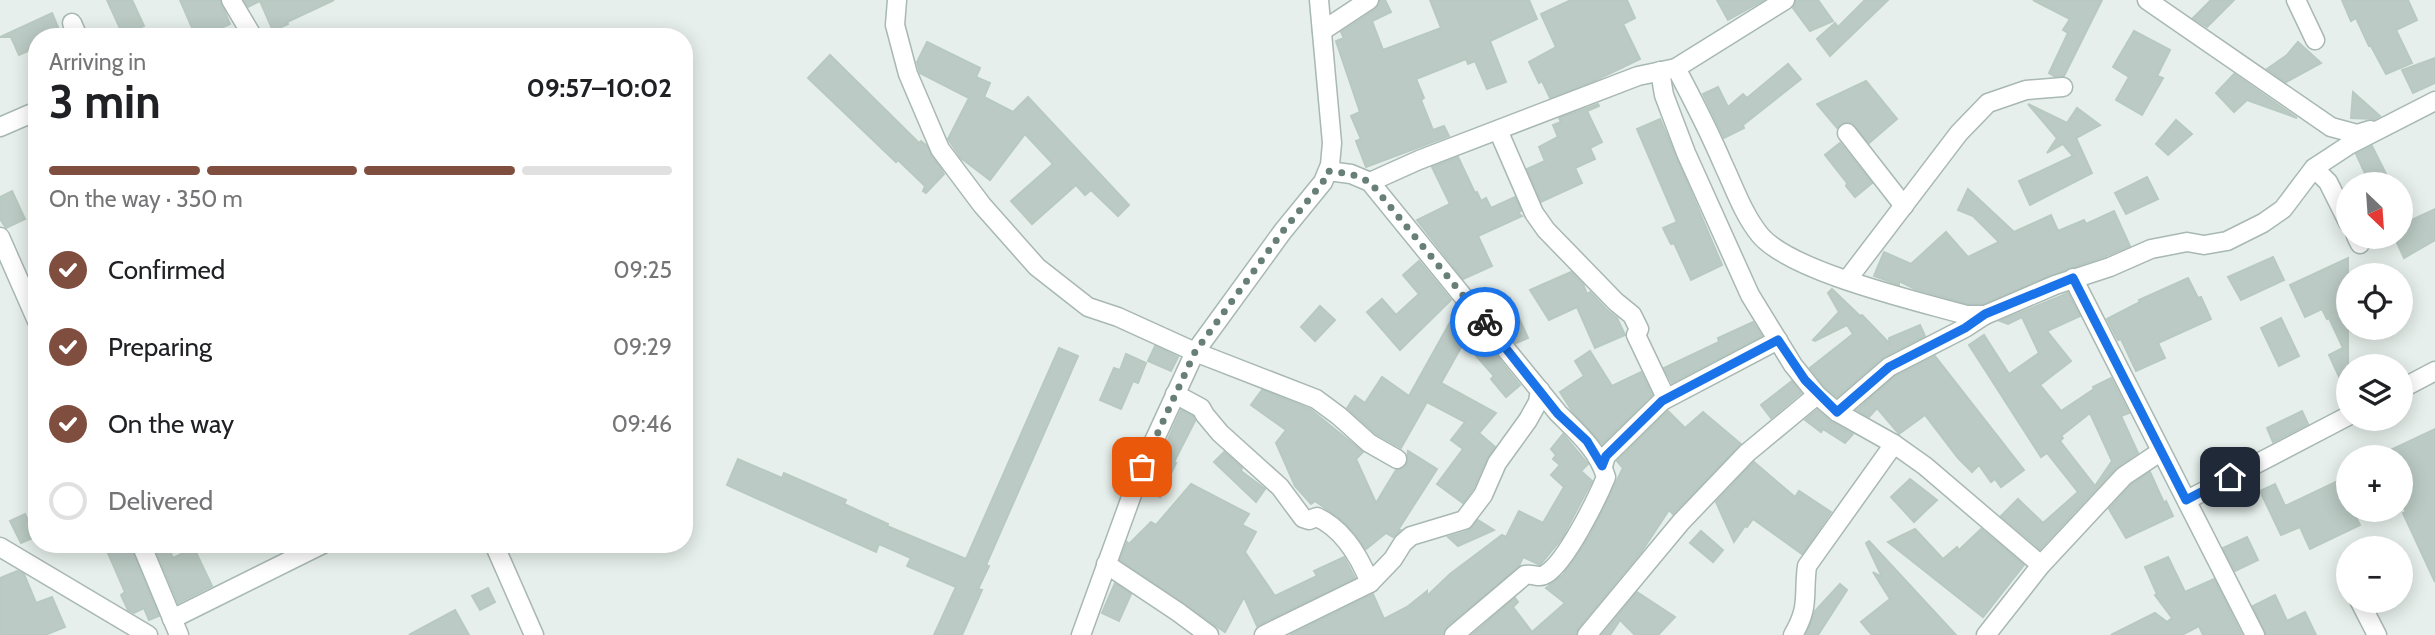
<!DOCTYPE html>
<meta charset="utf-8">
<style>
:root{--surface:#fff;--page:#f2f2f2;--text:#202124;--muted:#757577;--line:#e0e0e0;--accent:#7f4e3f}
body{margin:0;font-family:Cabin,sans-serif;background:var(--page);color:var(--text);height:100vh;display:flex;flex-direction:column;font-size:26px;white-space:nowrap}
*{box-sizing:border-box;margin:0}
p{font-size:23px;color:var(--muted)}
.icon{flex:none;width:38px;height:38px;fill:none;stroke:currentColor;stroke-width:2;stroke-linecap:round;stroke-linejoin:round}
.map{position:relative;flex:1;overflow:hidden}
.sheet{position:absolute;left:28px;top:28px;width:665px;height:525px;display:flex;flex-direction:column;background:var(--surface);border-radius:28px;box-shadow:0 4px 18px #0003}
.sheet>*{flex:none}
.needle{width:46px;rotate:155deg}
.fabs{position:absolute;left:2336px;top:172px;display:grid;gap:14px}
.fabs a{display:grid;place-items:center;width:77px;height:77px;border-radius:50%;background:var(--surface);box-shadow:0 4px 18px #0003;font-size:35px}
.pin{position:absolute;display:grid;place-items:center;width:60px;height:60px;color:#fff;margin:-30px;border-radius:14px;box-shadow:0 4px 10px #0006}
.courier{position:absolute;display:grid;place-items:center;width:70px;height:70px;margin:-35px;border:5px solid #1a73e8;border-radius:50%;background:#fff;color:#222;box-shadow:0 2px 9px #0007}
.summary em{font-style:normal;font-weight:800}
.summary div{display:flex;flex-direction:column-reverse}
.summary{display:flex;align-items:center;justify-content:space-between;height:119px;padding:0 21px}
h1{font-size:46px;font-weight:800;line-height:52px}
.bar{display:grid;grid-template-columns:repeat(4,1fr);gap:10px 7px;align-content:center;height:84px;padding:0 21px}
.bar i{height:9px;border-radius:5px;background:var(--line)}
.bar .on{background:var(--accent)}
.bar p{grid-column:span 4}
ol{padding:0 21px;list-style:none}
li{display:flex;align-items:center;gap:21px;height:77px}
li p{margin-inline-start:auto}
li .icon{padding:7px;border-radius:50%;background:var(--accent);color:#fff;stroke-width:4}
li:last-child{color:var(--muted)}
li i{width:38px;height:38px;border:4px solid var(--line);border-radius:50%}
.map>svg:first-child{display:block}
.building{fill:#bbcac4;stroke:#b8c9c2;stroke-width:2;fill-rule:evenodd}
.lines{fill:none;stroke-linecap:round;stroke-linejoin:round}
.street-casing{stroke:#a8b8b2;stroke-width:21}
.street{stroke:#fff;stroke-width:18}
.done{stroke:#687f78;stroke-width:7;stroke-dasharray:0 12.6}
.route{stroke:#1a73e8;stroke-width:9}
</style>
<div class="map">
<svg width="2435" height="635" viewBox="0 0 2435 635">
<rect width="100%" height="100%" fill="#e6efeb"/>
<g class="building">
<path d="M107,0H132L144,26L123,35Z"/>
<path d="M180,0H220L230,24L202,37H196Z"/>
<path d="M244,0H334L287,22L288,24L273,31L260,1L248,7Z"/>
<path d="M1380,0H1385L1391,12L1372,21L1383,50L1441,28L1430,0H1529L1537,19L1490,41L1506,82L1487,89L1475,61L1468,64L1466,59L1416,79L1424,98L1421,100L1433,130L1444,126L1449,136L1366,167L1356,141L1361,139L1351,116L1360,112L1336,41L1344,38L1341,32L1376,9Z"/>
<path d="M1571,0H1627L1635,18L1623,24L1640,59L1594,81L1550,98L1542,81L1539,83L1529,62L1556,47L1541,14Z"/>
<path d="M1717,0H1764L1728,20Z"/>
<path d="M1796,0H1818L1833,21L1810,31L1793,8Z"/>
<path d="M1865,0H1888L1830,56L1817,39L1835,23L1838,27Z"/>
<path d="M2033,0H2102L2064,76H2054L2049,73L2068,33L2063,30L2070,19Z"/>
<path d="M2211,0H2234L2207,27L2193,18Z"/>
<path d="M2342,0H2408L2417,20L2396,30L2412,63L2386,74L2371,46H2369L2356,18L2351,21Z"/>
<path d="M52,13L62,37H37V47L19,55L11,37H0Z"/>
<path d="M2134,31L2170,50L2157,76L2163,78L2142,115L2116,100L2129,77L2113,67Z"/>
<path d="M927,42L980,68L976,77L990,83L984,97L1013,112L1028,97L1129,205L1118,216L1091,190L1085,195L1076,185L1032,224L1011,201L1053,164L1025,134L990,180L961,158L948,139L969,98L920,73L917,62Z"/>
<path d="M2298,42L2321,63L2286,82L2267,69L2287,55Z"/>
<path d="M830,55L919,143L921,141L927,146L944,174L926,193L923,191L925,186L898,160L896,162L808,78Z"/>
<path d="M2435,58V83L2413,93L2402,70Z"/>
<path d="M1788,64L1801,79L1743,125L1744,128L1724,138L1703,94L1718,87L1728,107L1743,94L1747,98Z"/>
<path d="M2234,74L2297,118L2247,100L2234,112L2216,93Z"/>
<path d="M1866,81L1897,119L1869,143L1852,123L1845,122L1837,128L1817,104Z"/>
<path d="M2353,92L2380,116L2375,119L2351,118Z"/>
<path d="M1598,104L1599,106L1587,111L1602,142L1590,148L1595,159L1575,168L1582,183L1541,202L1527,169L1545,161L1539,147L1558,137L1553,125L1561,122L1559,118Z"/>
<path d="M2028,104L2067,123L2077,108L2100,125L2076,138L2092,173L2030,205L2019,181L2073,156L2063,144L2047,153L2057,138Z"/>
<path d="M1660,119L1722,265L1691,280L1674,243L1671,244L1663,228L1677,222L1637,129Z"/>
<path d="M2176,120L2192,134L2168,155L2156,144Z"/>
<path d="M1840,143L1872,183L1855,197L1846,186L1847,183L1825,155Z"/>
<path d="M2372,146L2391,184H2370L2356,154Z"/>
<path d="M1458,157L1475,193L1477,192L1481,201L1486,198L1491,208L1515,197L1521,211L1518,213L1522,216L1478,236L1492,266L1463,279L1417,220L1450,204L1432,167Z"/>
<path d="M2147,177L2158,199L2126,214L2115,193Z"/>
<path d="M1968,189L2014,232L2051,215L2058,231L2084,220L2086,224L2114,211L2130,246L2106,256L2051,275L1983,304H1968L1915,289L1899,281V285L1874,276L1884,252L1911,264L1946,232L1968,257L1999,242L1973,216L1958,210Z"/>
<path d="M12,191L25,219L6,228L0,219V197Z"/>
<path d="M2435,209V240L2404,258L2394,236H2401V225Z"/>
<path d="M2273,257L2284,280L2241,300L2228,277Z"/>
<path d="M2348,258V396L2329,355L2343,348L2329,318L2327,319L2322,309L2305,317L2290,285Z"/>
<path d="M1419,261L1451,300L1400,350L1367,312L1382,299L1396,315L1419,294L1403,275Z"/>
<path d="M1571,272L1583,284L1587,294L1590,292L1608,311L1617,318L1625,335L1595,348L1577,307L1549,320L1530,290Z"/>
<path d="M2188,278L2198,298L2201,297L2211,319L2158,343L2165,358L2136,371L2121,339L2118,340L2107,319L2140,302L2139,300Z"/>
<path d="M1832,289L1860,316L1862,315L1890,344L1889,338L1920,325L1925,336L1882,358L1837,397L1825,387L1810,368L1853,334L1847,325L1815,341L1813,340L1839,312L1828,293Z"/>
<path d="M2068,293L2080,316L2047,331L2071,361L2040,385L2061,411L2094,389L2093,387L2111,378L2129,413L2121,416L2138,453L2116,468L2040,549L2001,516L2018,499L2043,523L2078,492L2047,453L2041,457L1969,345L1984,335L2009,374L2039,353L2022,317L2008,324L2000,321ZM2090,413L2112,461L2095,486L2060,441L2063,438L2061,436Z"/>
<path d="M1510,298L1528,338L1516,343L1504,329L1493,306Z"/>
<path d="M1320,306L1335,320L1315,341L1301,327Z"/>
<path d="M1458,308L1520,385L1506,397L1491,379L1494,376L1464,342L1441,383L1496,413L1479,433L1495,447L1487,458L1473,489L1463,503L1437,484L1463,449L1451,440L1465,422L1427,402L1401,448L1376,434L1347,408L1355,396L1365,403L1382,377L1409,396Z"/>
<path d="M2281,318L2299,356L2279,366L2261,328Z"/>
<path d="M1753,322L1762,336L1672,383L1664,368L1719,342L1718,338Z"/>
<path d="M1155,346L1178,357L1171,371L1148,361Z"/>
<path d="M1059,348L1078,356L986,565L989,566L978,589L982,590L962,635H934L956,587L907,566L911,558L879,544L876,552L727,485L738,459L782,478L784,473L846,500L844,504L888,524L887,526L966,559Z"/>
<path d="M1590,351L1612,386L1641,372L1652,395L1602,444L1572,411L1560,392L1584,376L1575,361Z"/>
<path d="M1126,354L1146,363L1138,383L1133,381L1121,409L1100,400L1114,368L1120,370Z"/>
<path d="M1935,356L2024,470L2001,487L1995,479L1991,482L1979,465L1972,472L1958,458L1925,415L1899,434L1877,408L1869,417L1857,410L1895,376Z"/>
<path d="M1792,381L1801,393L1771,418L1761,405Z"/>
<path d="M1262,390L1310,409L1363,452L1356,459L1376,503L1396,470L1406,465L1408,451L1437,469L1398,530H1400L1393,537L1386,533L1366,549L1342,520L1315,501L1311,504L1295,486L1276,443L1286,430L1251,405Z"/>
<path d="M1181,410L1193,416L1195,421L1174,462L1176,463L1160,497L1146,489Z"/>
<path d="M1817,410L1831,422L1853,434L1845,443L1823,429L1821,432L1805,420Z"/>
<path d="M1668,411L1685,428L1703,412L1741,444L1673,514L1669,510L1642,551L1578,628L1576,635H1472L1515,598L1518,602L1513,607L1532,632L1565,603L1546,588L1563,575L1590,535L1623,468L1617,461Z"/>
<path d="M2302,411L2308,424L2273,442L2267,428Z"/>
<path d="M2435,429V582L2403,513L2406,512L2401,501V457H2376Z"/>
<path d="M1563,434L1588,464L1581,471L1592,481L1562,538L1540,565L1523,557L1519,566L1447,626L1443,635H1290L1373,594L1384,619L1407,607L1427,591V596L1450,574L1502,535L1506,537L1519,511L1543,523L1564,487L1551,475L1560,465L1553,459L1556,455L1551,449Z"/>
<path d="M1224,452L1242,468L1241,471L1265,489L1256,502L1214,462Z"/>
<path d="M1754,462L1795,497L1799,491L1831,512L1802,554L1753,519L1747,527L1745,526L1734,542L1716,502Z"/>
<path d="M2150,472L2164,503L2166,501L2173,516L2126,538L2109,509L2131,485Z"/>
<path d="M2344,478L2348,487V509H2352L2360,525L2310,549L2300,527L2281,535L2260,491L2275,484L2285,506Z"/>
<path d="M1910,479L1937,500L1914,522L1891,497Z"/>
<path d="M1191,484L1249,514L1242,525L1256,532L1245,552L1275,596L1317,576L1314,571L1344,557L1355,578L1257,626L1244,597L1225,632L1217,627L1120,560L1127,542L1129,544L1151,522L1156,525Z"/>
<path d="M25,514L35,537L21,543L10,521Z"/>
<path d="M1478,520L1494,530L1458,546L1448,537L1468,531Z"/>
<path d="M1915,529L1943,559L1957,547L1959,550L1981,529L2024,565L1983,617L1888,542Z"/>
<path d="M1701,531L1723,550L1713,562L1690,543Z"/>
<path d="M2247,537L2258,560L2235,571L2223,548Z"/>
<path d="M1869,541L1956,635H1872L1861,622L1890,599L1873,572L1882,577L1866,543Z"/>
<path d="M104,544H130L159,616L149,620L144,608L134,613L128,610L121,595L125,592Z"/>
<path d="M153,544H167L173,558L194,548L212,586L178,603Z"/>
<path d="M2168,557L2185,592L2214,579L2242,635H2203L2199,626L2182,635H2111L2155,613L2167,622L2172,618L2155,595L2157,594L2145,567Z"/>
<path d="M17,571L24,574L36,603L52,597L65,627L45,635H0V578Z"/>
<path d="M1115,583L1131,594L1119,621L1102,613Z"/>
<path d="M1840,584L1847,590L1818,635H1806L1815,611Z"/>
<path d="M488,588L495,602L480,610L472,596Z"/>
<path d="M1637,592L1675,617L1658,635H1635L1620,620L1610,635H1602Z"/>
<path d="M2275,595L2287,621L2305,612L2316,635H2266L2253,606Z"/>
<path d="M455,610L469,635H409Z"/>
</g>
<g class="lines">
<g class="street-casing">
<g id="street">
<path d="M231,0L253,37"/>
<path d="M897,0L895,25L908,74L940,149L982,205L1037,267L1088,307L1118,317L1195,352L1316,399L1339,416L1369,443L1397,459"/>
<path d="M2147,0L2331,127L2357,134L2370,130"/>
<path d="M2296,0L2315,40"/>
<path d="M72,23L78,37"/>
<path d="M1322,31L1369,0"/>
<path d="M1676,68C1693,100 1709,131 1723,164C1734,187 1743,214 1760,235C1791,272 1917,301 1966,315H1985L1997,310L2055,285L2110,267L2151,249L2187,242L2204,245L2227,241L2263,223L2283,209L2314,168L2349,145L2435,101"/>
<path d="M1660,71L1664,95L1686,153L1750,295L1793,365L1817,395L1837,412L1894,444L1925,466L2041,565"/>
<path d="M0,127L37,111"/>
<path d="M1498,130L1534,213L1546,230L1616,302L1632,315L1639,329L1636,335L1666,398"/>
<path d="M1847,133L1904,206"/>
<path d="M2314,168L2328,182L2348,222"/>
<path d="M1328,171L1351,174L1370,182L1558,413C1577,432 1598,450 1606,477C1597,499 1566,562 1546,574C1539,579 1533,573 1525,575L1454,635"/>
<path d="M1370,182L1419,160L1638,76L1676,68L1785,0"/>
<path d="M2356,236L2360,244"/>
<path d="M0,237L37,321"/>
<path d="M2073,278L2255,635"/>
<path d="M1847,280L1959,133L1988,103L2026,90L2063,87"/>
<path d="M2401,389L2435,371"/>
<path d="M1175,394L1201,408L1205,415L1220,433L1280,487L1303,518L1309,520L1317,517C1343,529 1360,558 1370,583"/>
<path d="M1837,412L1889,367L1965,328L1985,315"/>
<path d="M1603,466L1606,456L1662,401L1778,340"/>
<path d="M2187,500L2348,416"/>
<path d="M141,544L179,635"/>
<path d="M494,544L534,635"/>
<path d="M0,547L148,635"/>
<path d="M1106,564L1178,612L1209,635"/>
<path d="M2359,600L2377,635"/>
<path d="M172,619L323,544"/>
<path d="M1081,635L1142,467L1195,352L1283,231L1323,182L1330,165L1332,143L1319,0"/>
<path d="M1264,635L1370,583L1393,559L1403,543L1411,536L1464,520L1483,495L1497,463L1528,420L1538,402L1540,390"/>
<path d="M1587,635L1681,522L1747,453L1817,395"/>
<path d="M1793,635C1810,606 1803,597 1807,566L1894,444"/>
<path d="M1986,635L2041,565L2124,476L2160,452"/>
</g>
</g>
<use href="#street" class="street"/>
</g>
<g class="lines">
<path class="done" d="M1142,467L1195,352L1283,231L1323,182L1328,171L1351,174L1370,182L1485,322"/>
<path class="route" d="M1485,322L1558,414L1587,441L1602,466L1606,456L1662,401L1778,340L1805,380L1837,412L1889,367L1965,328L1985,314L2073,278L2186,500L2230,477"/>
</g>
</svg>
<div class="fabs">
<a><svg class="needle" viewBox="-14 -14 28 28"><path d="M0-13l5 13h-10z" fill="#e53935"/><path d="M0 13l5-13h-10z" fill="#757577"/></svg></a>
<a><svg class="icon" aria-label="locate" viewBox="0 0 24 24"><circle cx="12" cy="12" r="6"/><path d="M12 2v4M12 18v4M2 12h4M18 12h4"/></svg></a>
<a><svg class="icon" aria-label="layers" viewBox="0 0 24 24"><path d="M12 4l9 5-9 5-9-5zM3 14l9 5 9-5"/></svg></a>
<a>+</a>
<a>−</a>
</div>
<div class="pin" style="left:1142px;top:467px;background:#ea580c"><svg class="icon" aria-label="bag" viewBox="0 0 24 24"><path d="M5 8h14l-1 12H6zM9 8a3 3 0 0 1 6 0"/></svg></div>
<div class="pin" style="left:2230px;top:477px;background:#1f2937"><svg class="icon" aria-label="home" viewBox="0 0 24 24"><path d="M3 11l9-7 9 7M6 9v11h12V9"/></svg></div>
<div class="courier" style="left:1485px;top:322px"><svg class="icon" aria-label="bike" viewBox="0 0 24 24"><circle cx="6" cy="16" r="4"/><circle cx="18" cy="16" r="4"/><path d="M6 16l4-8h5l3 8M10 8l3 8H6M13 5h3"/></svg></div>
<section class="sheet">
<div class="summary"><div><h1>3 min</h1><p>Arriving in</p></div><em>09:57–10:02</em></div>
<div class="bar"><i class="on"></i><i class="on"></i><i class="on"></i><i></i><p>On the way · 350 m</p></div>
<ol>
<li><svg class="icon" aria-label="check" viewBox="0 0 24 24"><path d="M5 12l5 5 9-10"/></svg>Confirmed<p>09:25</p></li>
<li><svg class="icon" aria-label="check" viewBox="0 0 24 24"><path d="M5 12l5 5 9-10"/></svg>Preparing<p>09:29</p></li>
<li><svg class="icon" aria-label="check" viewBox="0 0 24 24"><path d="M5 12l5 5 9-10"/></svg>On the way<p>09:46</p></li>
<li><i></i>Delivered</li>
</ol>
</section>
</div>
